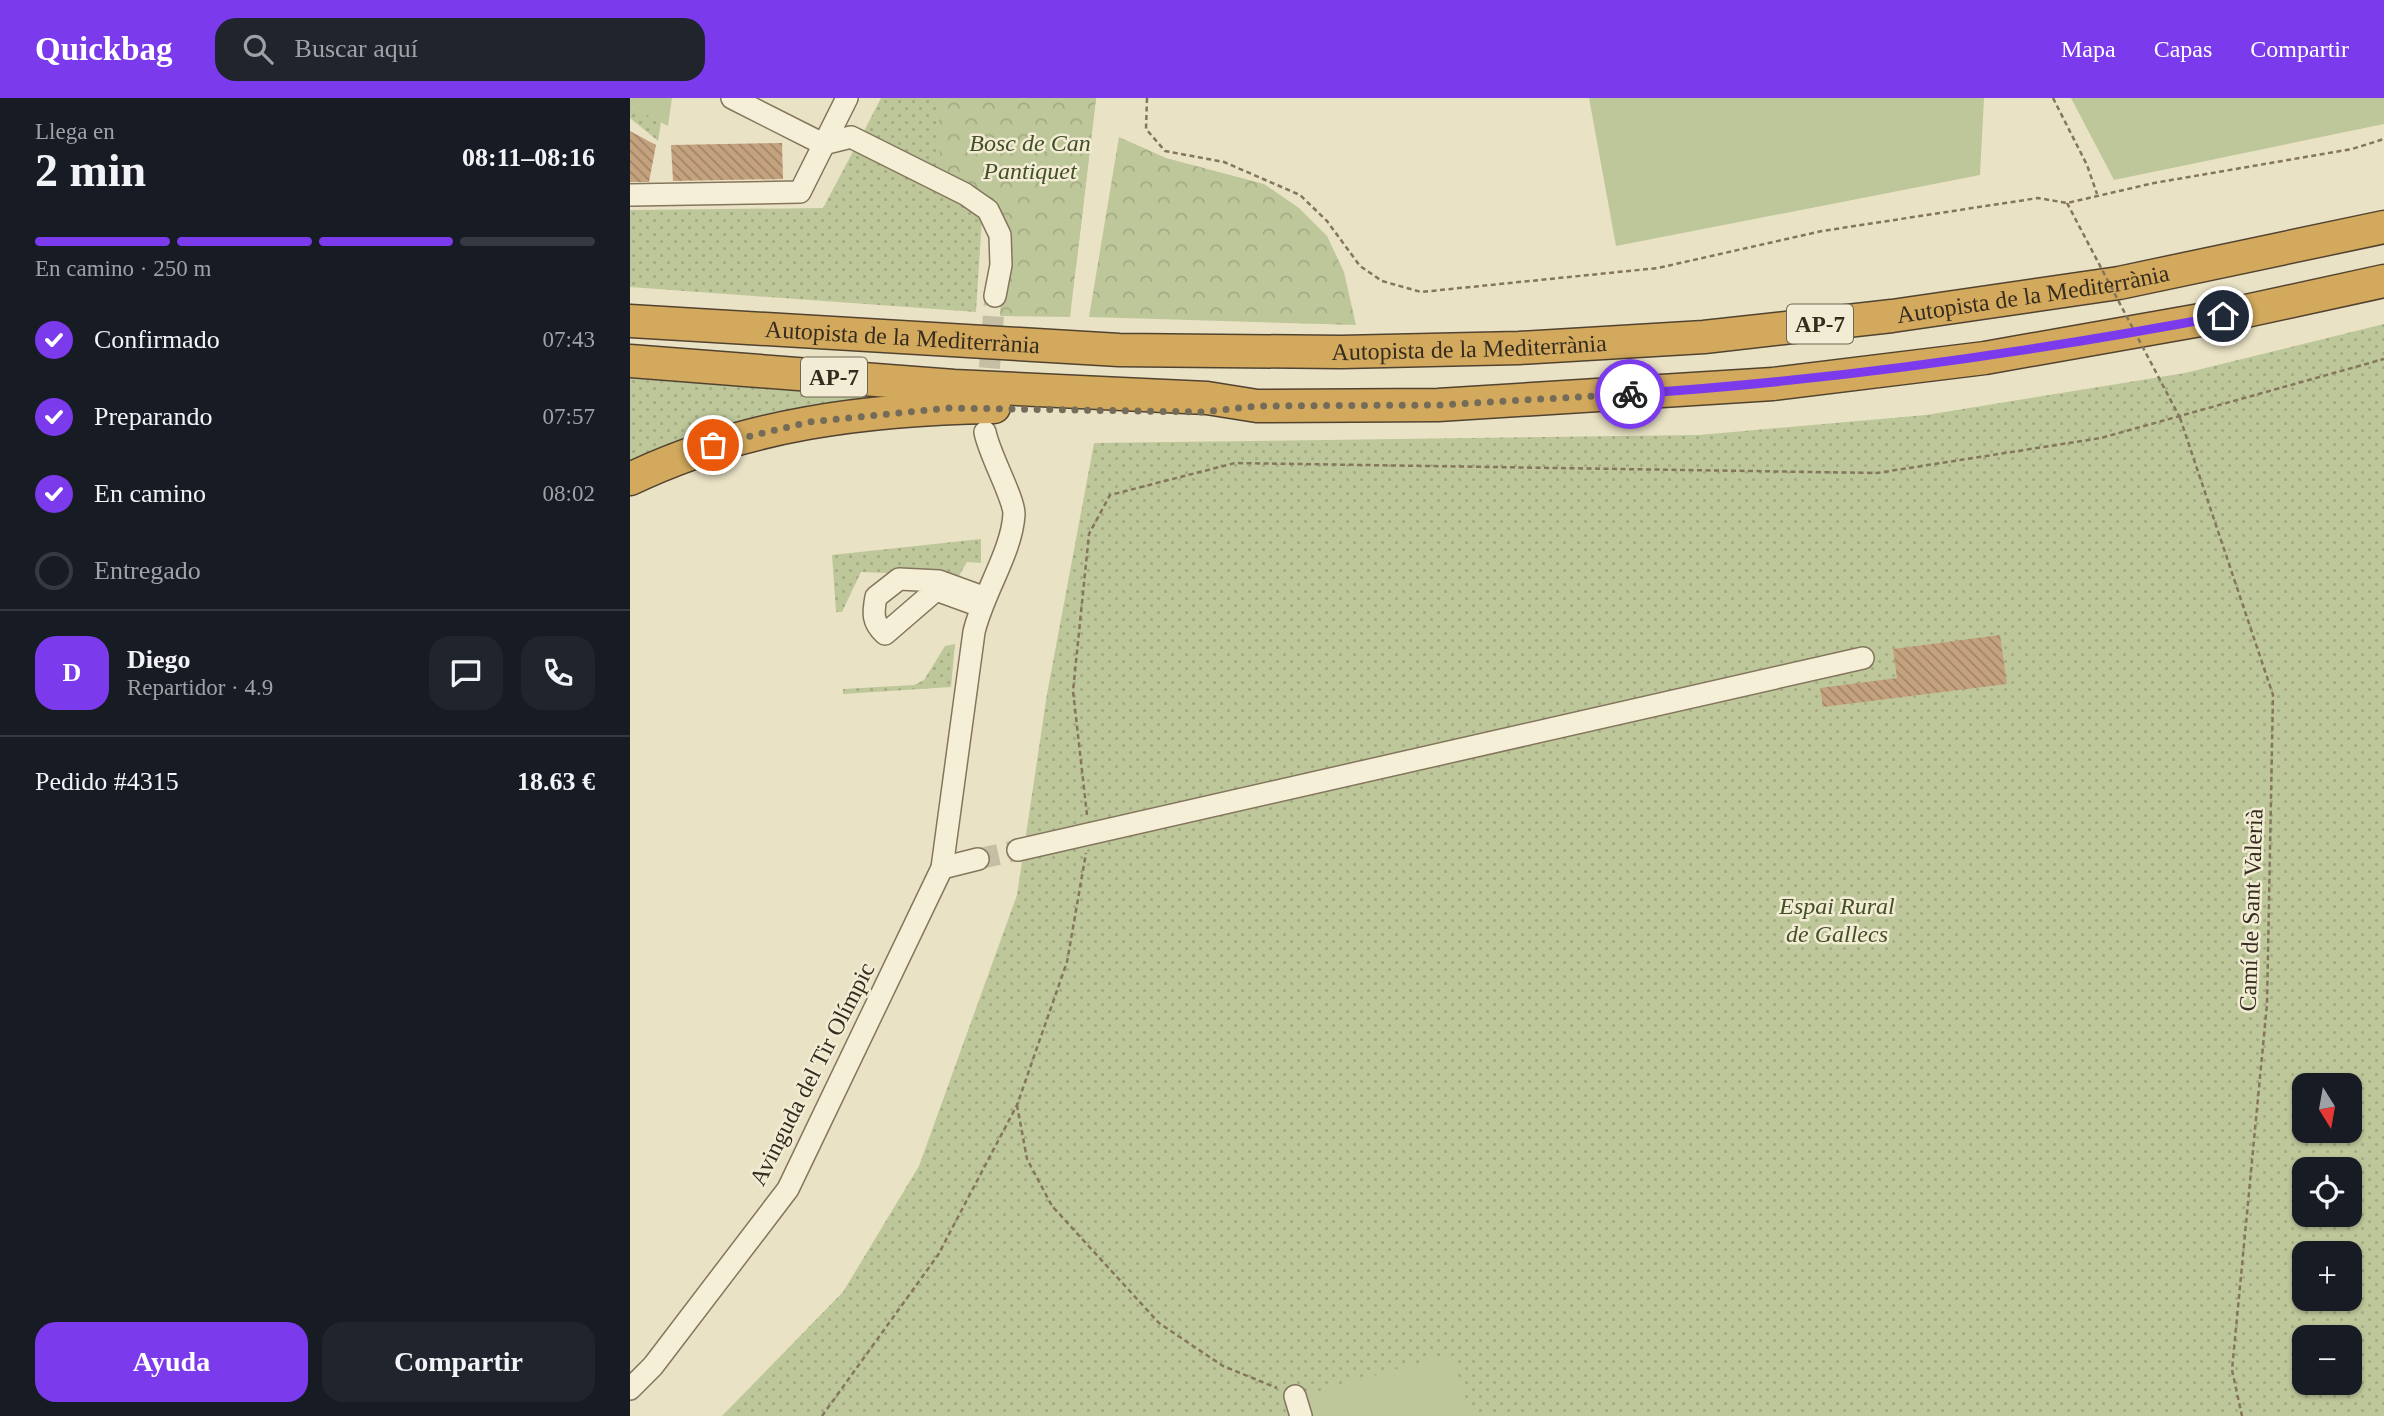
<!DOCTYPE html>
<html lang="es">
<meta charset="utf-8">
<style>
:root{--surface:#171b24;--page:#20242c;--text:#f1f3f6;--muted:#9ea1a6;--line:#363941;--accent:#7c3aed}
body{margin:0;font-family:Georgia,serif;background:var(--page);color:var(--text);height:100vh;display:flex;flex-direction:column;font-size:26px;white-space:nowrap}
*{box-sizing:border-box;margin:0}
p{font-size:23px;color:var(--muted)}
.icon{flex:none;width:38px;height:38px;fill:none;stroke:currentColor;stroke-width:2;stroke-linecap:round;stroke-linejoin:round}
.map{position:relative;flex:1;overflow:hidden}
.drawer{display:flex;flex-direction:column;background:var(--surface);width:630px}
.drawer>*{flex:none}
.needle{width:46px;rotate:169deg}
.tools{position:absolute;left:1662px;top:975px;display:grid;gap:14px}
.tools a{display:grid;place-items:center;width:70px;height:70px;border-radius:14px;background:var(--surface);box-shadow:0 2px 5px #0004;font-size:35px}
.pin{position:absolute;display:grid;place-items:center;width:60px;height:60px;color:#fff;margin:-30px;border:4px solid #fff;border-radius:50%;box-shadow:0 2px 7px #0007}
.courier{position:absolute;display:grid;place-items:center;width:70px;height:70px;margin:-35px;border:5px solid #7c3aed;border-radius:50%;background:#fff;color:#222;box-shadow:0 2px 9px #0007}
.overview em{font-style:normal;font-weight:800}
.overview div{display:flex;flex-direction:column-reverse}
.overview{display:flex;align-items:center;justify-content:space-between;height:119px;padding:0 35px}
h1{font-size:46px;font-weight:800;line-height:52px}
.bar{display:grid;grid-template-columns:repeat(4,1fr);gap:10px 7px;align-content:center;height:84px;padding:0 35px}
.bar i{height:9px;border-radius:5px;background:var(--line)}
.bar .selected{background:var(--accent)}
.bar p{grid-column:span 4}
.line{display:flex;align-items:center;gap:18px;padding:0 35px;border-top:2px solid var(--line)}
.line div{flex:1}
.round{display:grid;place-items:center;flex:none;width:74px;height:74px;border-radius:21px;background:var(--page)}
ol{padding:0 35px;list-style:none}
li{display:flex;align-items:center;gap:21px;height:77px}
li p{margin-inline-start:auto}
li .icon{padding:7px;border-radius:50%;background:var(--accent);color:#fff;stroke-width:4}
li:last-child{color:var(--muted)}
li i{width:38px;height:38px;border:4px solid var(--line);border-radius:50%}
.cta{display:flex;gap:14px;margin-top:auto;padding:14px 35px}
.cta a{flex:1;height:80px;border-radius:21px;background:var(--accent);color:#fff;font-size:28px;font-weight:800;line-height:80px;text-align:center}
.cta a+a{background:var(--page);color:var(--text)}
header{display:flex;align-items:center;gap:42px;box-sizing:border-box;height:98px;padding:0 35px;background:var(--accent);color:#fff}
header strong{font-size:33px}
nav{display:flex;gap:38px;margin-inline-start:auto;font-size:24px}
.search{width:490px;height:63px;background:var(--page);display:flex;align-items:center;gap:18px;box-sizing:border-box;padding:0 24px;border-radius:21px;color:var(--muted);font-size:26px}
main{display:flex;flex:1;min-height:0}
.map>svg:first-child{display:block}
.grass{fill:url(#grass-dots);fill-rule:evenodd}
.forest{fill:url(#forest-crowns)}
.garden{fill:#bec79a}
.building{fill:url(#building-back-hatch)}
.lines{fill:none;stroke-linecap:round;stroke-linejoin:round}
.minor-tunnel{stroke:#c6bea4;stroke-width:21;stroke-dasharray:21 10;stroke-linecap:butt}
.minor-casing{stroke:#84755d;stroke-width:24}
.highway-casing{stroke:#524331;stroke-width:35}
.path{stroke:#84755d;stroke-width:2.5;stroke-dasharray:5 3.5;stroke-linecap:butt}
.minor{stroke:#f6efd8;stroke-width:21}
.highway{stroke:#d2a95d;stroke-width:32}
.path-bridge{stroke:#84755d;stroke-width:2.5;stroke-dasharray:5 3.5;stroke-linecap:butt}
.done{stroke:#746c59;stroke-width:7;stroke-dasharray:0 12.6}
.route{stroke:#7c3aed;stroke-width:9}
.labels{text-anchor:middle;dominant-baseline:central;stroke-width:5;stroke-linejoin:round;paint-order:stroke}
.shield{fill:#f2ecd4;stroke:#6e6655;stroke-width:2}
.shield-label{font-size:23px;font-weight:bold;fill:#352c1f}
.park-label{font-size:24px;font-style:italic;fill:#425028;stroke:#f2ecd4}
.street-label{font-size:24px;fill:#352c1f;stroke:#f2ecd4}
</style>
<header>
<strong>Quickbag</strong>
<div class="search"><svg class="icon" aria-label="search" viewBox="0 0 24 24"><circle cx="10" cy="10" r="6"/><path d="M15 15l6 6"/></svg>Buscar aquí</div>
<nav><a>Mapa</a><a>Capas</a><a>Compartir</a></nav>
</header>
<main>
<section class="drawer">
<div class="overview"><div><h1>2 min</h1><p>Llega en</p></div><em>08:11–08:16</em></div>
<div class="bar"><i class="selected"></i><i class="selected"></i><i class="selected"></i><i></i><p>En camino · 250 m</p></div>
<ol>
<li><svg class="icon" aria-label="check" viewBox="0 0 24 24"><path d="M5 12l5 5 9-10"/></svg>Confirmado<p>07:43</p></li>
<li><svg class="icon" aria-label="check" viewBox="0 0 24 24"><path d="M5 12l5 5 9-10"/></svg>Preparando<p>07:57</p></li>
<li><svg class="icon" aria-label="check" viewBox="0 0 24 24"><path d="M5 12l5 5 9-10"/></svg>En camino<p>08:02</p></li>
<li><i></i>Entregado</li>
</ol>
<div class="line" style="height:126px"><b class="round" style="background:var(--accent);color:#fff">D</b><div><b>Diego</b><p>Repartidor · 4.9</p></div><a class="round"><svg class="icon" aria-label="chat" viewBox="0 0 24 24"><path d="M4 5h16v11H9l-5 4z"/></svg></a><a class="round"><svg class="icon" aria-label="phone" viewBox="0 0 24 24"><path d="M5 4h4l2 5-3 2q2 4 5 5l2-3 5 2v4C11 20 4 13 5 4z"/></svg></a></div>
<div class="line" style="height:91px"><div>Pedido #4315</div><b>18.63 €</b></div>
<div class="cta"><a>Ayuda</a><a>Compartir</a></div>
</section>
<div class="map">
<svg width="1754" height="1318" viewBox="0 0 1754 1318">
<defs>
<pattern id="grass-dots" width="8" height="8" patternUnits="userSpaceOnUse" patternTransform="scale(1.75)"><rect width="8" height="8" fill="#bec79a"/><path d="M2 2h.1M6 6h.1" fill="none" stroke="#a4ab84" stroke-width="1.8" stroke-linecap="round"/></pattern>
<pattern id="forest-crowns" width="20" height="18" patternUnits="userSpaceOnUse" patternTransform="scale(1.75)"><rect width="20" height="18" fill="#bec79a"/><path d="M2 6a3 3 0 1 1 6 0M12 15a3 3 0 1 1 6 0" fill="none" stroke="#a4ab84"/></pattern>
<pattern id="building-back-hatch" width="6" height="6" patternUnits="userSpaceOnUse" patternTransform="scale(1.75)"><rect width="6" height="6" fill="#c5a27e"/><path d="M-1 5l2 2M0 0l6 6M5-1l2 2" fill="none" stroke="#a18467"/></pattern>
</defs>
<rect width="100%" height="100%" fill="#eae2c5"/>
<g class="grass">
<path d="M251,0H466L446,170L374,125L355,95L233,35Z"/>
<path d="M0,8L31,24L28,43L0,20Z"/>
<path d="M226,48L343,108L352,120L346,214L0,189V112L193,110Z"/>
<path d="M1754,226V1318H92L213,1194L289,1068L387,797L417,596L464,345L1069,337L1296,317L1555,275ZM1675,987H1720V1032H1675ZM1675,1071H1720V1116H1675ZM1675,1155H1720V1200H1675ZM1675,1239H1720V1284H1675Z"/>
<path d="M0,279L293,304L0,373Z"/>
<path d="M351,441V465L337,464L326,483L306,477L231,474L212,514H206L202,457Z"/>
<path d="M325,546L321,589L213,596V591L284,587L294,582L315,548Z"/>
</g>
<g class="forest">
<path d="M309,0H466L440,219L370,218L374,125L355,95L310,71Z"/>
<path d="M489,39L536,60L634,86L669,110L697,138L714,174L726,227L459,219Z"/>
</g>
<g class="garden">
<path d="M0,0H42L38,28L0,8Z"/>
<path d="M959,0H1354L1350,77L986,148Z"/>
<path d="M1441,0H1754V26L1484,82Z"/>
<path d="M820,1256L840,1318H679L672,1298Z"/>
</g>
<g class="building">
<path d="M0,33L26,47L19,84H0Z"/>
<path d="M152,45L153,81L43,83L41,47Z"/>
<path d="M1370,537L1377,586L1193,609L1190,590L1267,580L1263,551Z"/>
</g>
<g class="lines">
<g class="minor-tunnel">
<path d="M357,301L365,198"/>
<path d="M348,761L388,752"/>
</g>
<g class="minor-casing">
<g id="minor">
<path d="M102,0L193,46L221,39L335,96L358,112L370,137L371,167L365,198"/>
<path d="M0,97L170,94L217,0"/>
<path d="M350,508L306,492L255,536C242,524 243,515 246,499L269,481L309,483L353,499"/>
<path d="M388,752L1233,560"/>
<path d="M312,770L348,761"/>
<path d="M0,1291L23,1268L158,1091L312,770L344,534C353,495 382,454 384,416C384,400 359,356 355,334"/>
<path d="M665,1298L671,1318"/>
</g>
</g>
<g class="highway-casing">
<g id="highway">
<path id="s1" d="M0,223L489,252L711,254L889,250L1074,239L1262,218L1489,185L1754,129"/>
<path d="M0,263L324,288L577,300L627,308L808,307L1143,286L1355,260L1593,218L1754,183"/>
<path d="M0,381C115,326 237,311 364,309"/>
</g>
</g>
<g class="path">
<path d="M517,0L516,31L535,53L594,64L670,97L697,123L730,168L752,183L791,194L1028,170L1192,133L1408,100L1437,105L1524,85L1722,51L1754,41"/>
<path d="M1423,0L1457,67L1467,96"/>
<path d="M1550,320L1643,597L1637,906L1602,1272L1612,1318"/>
<path d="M457,717L443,593L459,436L480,397L605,365L1247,375L1471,340L1754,261"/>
<path d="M387,1007L397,1061L422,1108L529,1225L593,1268L647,1290"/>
<path d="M192,1318L308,1157L387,1007L437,864L456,755"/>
</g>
<use href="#minor" class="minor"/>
<use href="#highway" class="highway"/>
<path class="path-bridge" d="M1437,105L1550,320"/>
</g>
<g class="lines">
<path class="done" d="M83,347L179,324L318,310L572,314L627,308L808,307L1000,296"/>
<path class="route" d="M1000,296C1200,283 1396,255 1593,218"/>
</g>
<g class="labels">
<g class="shield">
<rect x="1157" y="206.5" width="66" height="39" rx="5"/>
<rect x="171" y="259.5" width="66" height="39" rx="5"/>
</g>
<g class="shield-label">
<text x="1190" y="226">AP-7</text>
<text x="204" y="279">AP-7</text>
</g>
<g class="park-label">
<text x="400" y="45">Bosc de Can<tspan x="400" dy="28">Pantiquet</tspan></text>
<text x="1207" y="808">Espai Rural<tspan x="1207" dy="28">de Gallecs</tspan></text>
</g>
<g class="street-label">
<text stroke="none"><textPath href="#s1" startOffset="1407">Autopista de la Mediterrània</textPath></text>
<text stroke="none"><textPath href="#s1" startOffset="273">Autopista de la Mediterrània</textPath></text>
<text stroke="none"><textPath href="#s1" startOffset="840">Autopista de la Mediterrània</textPath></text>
<text transform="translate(1621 812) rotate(-88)">Camí de Sant Valerià</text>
<text transform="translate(182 976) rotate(-63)">Avinguda del Tir Olímpic</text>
</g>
</g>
</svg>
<div class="tools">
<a><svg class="needle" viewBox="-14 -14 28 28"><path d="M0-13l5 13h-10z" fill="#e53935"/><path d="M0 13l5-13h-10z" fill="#9ea1a6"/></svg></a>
<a><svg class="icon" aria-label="locate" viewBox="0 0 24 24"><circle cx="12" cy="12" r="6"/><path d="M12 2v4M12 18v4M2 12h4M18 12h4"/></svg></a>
<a>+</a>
<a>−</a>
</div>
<div class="pin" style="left:83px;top:347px;background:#ea580c"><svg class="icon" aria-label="bag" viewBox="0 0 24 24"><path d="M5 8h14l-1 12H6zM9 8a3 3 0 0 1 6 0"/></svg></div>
<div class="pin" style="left:1593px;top:218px;background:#1f2937"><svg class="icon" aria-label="home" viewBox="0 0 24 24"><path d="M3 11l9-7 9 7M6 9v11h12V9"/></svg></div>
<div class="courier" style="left:1000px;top:296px"><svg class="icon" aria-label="bike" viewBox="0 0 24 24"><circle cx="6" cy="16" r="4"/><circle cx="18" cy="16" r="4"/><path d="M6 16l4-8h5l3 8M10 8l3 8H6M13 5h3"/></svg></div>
</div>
</main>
